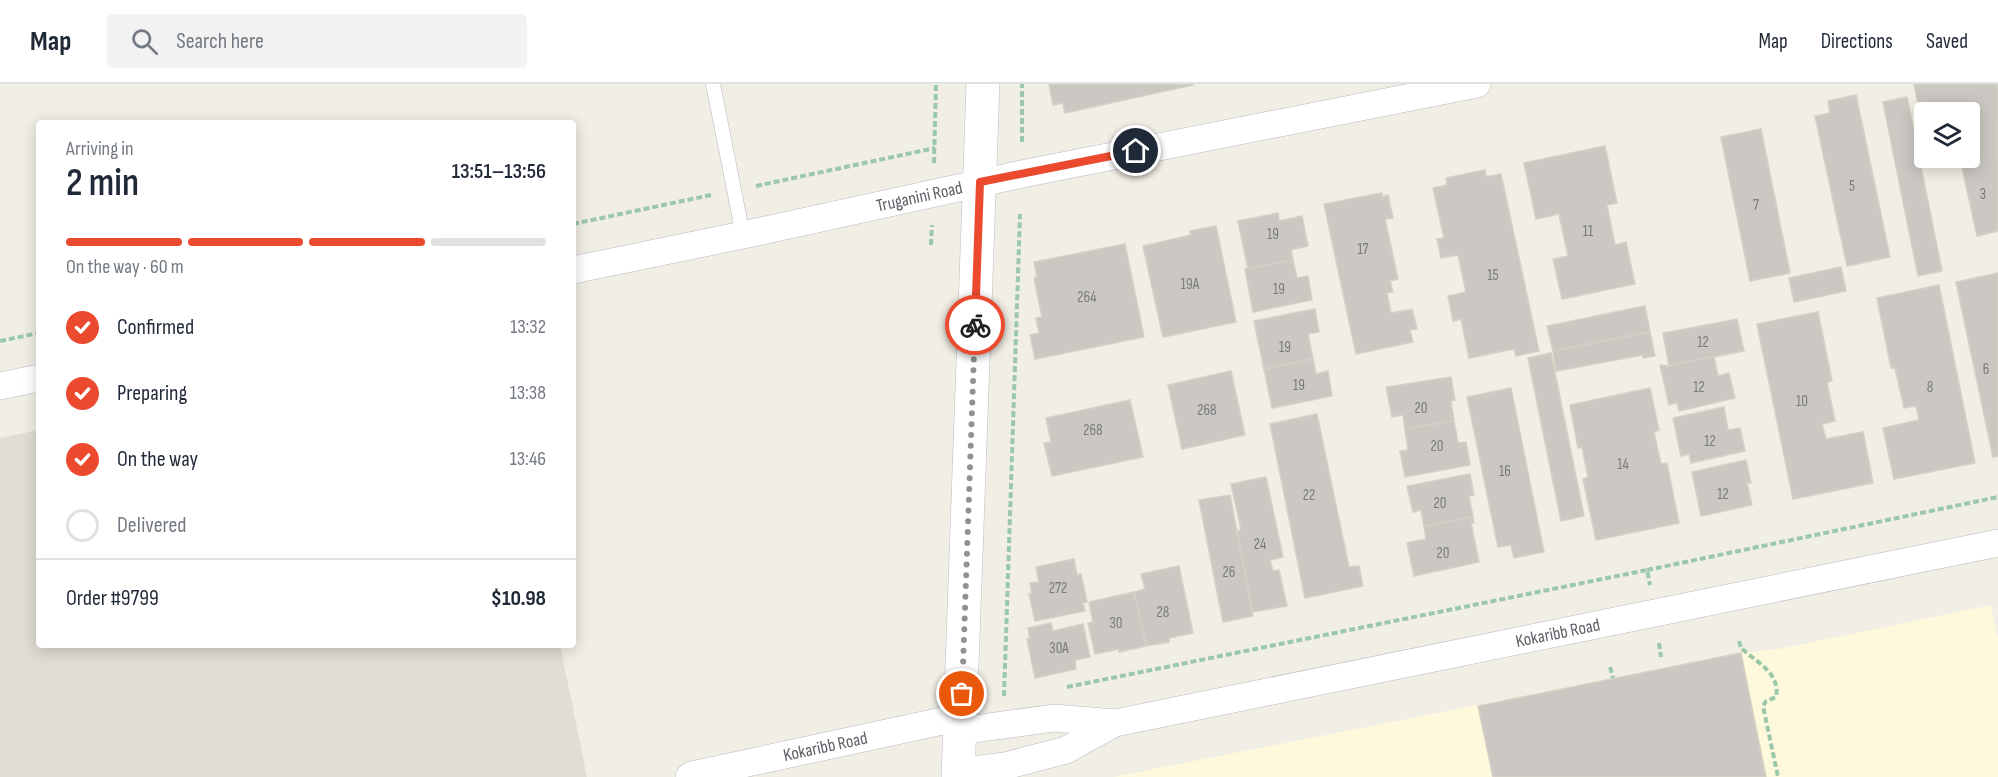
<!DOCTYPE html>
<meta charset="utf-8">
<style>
:root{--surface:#fff;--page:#f2f2f3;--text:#1f2937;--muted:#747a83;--line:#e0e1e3;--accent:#ec4a2f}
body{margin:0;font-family:"Sofia Sans Condensed",sans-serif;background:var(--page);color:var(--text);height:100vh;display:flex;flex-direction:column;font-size:22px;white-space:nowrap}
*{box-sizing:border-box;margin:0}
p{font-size:20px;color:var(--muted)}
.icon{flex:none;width:33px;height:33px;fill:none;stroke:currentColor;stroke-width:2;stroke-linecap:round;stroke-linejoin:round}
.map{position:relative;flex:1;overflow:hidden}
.drawer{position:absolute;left:36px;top:36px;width:540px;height:528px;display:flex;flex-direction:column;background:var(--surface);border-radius:6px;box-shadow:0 3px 15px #0003}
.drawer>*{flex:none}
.buttons{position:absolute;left:1914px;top:18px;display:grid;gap:12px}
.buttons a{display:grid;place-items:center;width:66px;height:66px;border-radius:6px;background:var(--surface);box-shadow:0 3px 15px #0003;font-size:30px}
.pin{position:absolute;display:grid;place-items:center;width:51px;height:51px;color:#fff;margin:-26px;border:3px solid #fff;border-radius:50%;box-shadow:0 2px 6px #0007}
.courier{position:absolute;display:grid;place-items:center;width:60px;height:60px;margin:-30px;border:4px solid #ec4a2f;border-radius:50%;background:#fff;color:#222;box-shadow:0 2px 8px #0007}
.headline em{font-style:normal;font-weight:600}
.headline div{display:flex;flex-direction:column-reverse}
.headline{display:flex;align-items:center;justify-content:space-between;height:102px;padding:0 30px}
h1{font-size:39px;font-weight:600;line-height:45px}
.bar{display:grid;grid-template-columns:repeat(4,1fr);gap:9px 6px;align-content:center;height:72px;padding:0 30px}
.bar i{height:8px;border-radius:4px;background:var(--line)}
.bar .on{background:var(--accent)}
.bar p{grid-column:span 4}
.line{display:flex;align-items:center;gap:15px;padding:0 30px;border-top:2px solid var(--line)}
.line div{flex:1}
ol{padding:0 30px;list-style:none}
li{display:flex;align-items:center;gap:18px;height:66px}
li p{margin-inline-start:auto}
li .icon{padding:6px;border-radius:50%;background:var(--accent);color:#fff;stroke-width:4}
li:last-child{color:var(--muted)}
li i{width:33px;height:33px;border:3px solid var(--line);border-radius:50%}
header{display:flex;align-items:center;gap:36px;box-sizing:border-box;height:84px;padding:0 30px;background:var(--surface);border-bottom:2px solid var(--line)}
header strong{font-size:28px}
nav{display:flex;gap:33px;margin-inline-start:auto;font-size:21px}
.search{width:420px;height:54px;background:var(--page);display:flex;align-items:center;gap:15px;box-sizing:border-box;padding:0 21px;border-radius:6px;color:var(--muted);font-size:22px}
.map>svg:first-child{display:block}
.commercial{fill:#fef9dc}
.education{fill:#e0ddd3}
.building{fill:#cbc8c3;stroke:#d5d0c4;stroke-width:1.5}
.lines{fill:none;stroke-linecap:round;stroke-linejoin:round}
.service-casing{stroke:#b8babf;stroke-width:15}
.minor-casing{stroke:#b8babf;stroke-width:28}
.secondary-casing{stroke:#bbbdc3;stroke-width:34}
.path{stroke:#9bc8ab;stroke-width:4;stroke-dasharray:6 3;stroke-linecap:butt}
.service{stroke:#fff;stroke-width:14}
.minor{stroke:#fff;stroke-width:27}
.secondary{stroke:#fff;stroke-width:33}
.done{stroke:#909292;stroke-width:6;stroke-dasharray:0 10.8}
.route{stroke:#ec4a2f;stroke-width:8}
.labels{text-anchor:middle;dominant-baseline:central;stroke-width:5;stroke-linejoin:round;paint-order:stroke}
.number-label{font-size:15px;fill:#787a7d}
.street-label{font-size:18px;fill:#5d6066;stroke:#fff}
</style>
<header>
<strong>Map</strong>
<div class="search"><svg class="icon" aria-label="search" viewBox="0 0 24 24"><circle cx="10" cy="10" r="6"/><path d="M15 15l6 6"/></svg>Search here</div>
<nav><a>Map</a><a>Directions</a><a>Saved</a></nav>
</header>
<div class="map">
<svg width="1998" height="693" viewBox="0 0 1998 693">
<rect width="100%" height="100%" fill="#f0eee5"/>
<path class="commercial" d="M1991,521L1998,554V693H1113L1741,569L1779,565Z"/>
<path class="education" d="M39,346V561H560L587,693H0V354Z"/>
<g class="building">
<path d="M1049,0H1193V1L1065,29L1063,19L1053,21Z"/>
<path d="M1914,0H1998V147L1977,152L1960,74H1970V28H1924V35H1921Z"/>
<path d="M1856,11L1890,173L1847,182L1815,32L1830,29L1828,17Z"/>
<path d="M1907,13L1942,187L1918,192L1883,18Z"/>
<path d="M1761,45L1790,189L1750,197L1721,53Z"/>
<path d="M1605,62L1617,119L1607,121L1615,161L1626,158L1635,200L1562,215L1553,175L1568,172L1559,130L1536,135L1524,79Z"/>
<path d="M1485,86L1486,93L1501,90L1539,267L1516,272L1514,265L1469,274L1461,235L1453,237L1448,212L1466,208L1458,171L1441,174L1437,155L1444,154L1433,104L1447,101L1446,94Z"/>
<path d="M1382,109V113L1388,111L1393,134L1385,135L1398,195L1390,197L1393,208L1387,209L1391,229L1412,225L1417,245L1410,246L1413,258L1356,270L1324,120Z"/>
<path d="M1278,129L1279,137L1302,132L1308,162L1291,166L1293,176L1248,185L1238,137Z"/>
<path d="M1216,142L1236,238L1163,253L1143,162L1191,151L1190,147Z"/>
<path d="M1125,160L1144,253L1035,275L1030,251L1039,249L1036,234L1042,233L1034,194L1037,193L1034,178Z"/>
<path d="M1293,176L1297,194L1308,192L1312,216L1253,228L1245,185Z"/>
<path d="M1841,183L1846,207L1794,218L1789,194Z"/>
<path d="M1998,189V372L1993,373L1956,198Z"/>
<path d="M1939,201L1975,379L1894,395L1883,344L1919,336L1916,322L1904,324L1895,284H1891L1877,214Z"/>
<path d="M1645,222L1650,248L1553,267L1547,242Z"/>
<path d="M1315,225L1319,248L1308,250L1313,275L1264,285L1254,237Z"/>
<path d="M1818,228L1832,297L1827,298L1835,337L1822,340L1826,355L1863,348L1873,399L1793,415L1757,240Z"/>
<path d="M1737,235L1744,267L1669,282L1663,249Z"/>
<path d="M1650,248L1655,272L1643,274L1642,271L1556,287L1553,267Z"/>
<path d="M1551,269L1584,432L1561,437L1528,274Z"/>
<path d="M1714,272L1718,292L1729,289L1735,314L1679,327L1677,319L1669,321L1660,281L1669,282Z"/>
<path d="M1313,275L1316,290L1328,287L1332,312L1272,324L1264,285Z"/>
<path d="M1231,287L1245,351L1182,365L1168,301Z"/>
<path d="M1451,293L1455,316L1451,317L1454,337L1405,345L1403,331L1392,333L1386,303Z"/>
<path d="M1511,304L1544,468L1514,474L1511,461L1498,463L1467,313Z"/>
<path d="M1650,304L1659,346L1654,348L1661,380L1667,379L1679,439L1596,456L1583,395L1588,393L1582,363L1578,364L1570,321Z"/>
<path d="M1130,316L1143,373L1052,392L1044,359L1051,358L1046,334Z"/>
<path d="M1724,323L1728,346L1740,344L1745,367L1691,379L1689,370L1681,372L1673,334Z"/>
<path d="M1317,330L1349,483L1359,482L1363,502L1305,514L1270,340Z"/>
<path d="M1454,337L1458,359L1466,358L1470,381L1405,393L1400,367L1408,366L1405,345Z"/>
<path d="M1746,376L1751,399H1747L1752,421L1701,432L1692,388Z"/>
<path d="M1470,390L1474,411L1469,412L1473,433L1424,442L1421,426L1413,428L1407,402Z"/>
<path d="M1266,393L1283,473L1270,476L1273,487L1279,486L1287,522L1253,528L1237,448L1241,445L1231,400Z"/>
<path d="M1230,411L1253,532L1223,538L1199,416Z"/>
<path d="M1473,433L1474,439H1471L1479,478L1414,492L1407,459L1426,455L1424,442Z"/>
<path d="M1074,475L1077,491L1081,490L1087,518L1083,519L1085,527L1035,537L1029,510L1032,509L1030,499L1039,498L1036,483Z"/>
<path d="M1179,482L1193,549L1169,554V558L1146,562L1134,508L1145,505L1141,490Z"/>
<path d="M1134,508L1146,562L1119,568V565L1095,570L1088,539L1093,538L1089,518Z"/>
<path d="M1051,539L1053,547L1083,540L1090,573L1075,576L1076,585L1035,594L1027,555L1030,554L1028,544Z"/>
<path d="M1741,569L1766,693H1493L1478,622Z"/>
</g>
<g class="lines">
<g class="service-casing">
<path id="service" d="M713,0L743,151"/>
</g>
<g class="minor-casing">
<g id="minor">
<path id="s1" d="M573,186L743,151L1022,90L1477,0"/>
<path d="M0,302L39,294"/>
<path id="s2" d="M960,647L1054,634L1115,639L1998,459"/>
<path d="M958,688L1005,682L1066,666L1115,639"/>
<path id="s3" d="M689,693L692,691L961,633"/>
</g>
</g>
<g class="secondary-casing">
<path id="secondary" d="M958,693L983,0"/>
</g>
<g class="path">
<path d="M1022,58V0"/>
<path d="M934,79L936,0"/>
<path d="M756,102L935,64"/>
<path d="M573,140L711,111"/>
<path d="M931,161L932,141"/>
<path d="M0,257L39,249"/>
<path d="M1647,486L1998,413"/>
<path d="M1739,557L1741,564C1756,578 1781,589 1776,613L1766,617L1763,622L1778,693"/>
<path d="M1659,559L1661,573"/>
<path d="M1610,583L1613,594"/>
<path d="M1067,603L1647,486L1650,501"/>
<path d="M1004,612L1020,130"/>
</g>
<use href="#service" class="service"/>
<use href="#minor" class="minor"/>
<use href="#secondary" class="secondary"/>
</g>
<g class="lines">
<path class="done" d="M962,610L975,241"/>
<path class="route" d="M975,241L980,98L1136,67"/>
</g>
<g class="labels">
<g class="number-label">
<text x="1852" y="102">5</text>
<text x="1983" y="110">3</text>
<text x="1756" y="121">7</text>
<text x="1588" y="147">11</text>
<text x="1273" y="150">19</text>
<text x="1363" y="165">17</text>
<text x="1493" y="191">15</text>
<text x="1190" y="200">19A</text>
<text x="1279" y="205">19</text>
<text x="1087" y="213">264</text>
<text x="1703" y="258">12</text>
<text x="1285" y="263">19</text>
<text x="1986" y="285">6</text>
<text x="1299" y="301">19</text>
<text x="1699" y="303">12</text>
<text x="1930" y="303">8</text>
<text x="1802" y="317">10</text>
<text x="1421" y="324">20</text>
<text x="1207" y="326">268</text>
<text x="1093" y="346">268</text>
<text x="1710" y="357">12</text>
<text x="1437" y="362">20</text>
<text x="1623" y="380">14</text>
<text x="1505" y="387">16</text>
<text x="1723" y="410">12</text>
<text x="1309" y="411">22</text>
<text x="1440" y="419">20</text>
<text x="1260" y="460">24</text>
<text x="1443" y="469">20</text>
<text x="1229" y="488">26</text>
<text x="1058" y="504">272</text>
<text x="1163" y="528">28</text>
<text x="1116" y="539">30</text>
<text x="1059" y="564">30A</text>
</g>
<g class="street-label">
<text stroke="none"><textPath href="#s1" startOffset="354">Truganini Road</textPath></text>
<text stroke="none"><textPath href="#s2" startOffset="608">Kokaribb Road</textPath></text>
<text stroke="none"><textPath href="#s3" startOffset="140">Kokaribb Road</textPath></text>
</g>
</g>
</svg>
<div class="buttons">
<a><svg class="icon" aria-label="layers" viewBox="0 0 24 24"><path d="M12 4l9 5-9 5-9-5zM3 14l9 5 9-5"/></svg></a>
</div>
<div class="pin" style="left:962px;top:610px;background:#ea580c"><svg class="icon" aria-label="bag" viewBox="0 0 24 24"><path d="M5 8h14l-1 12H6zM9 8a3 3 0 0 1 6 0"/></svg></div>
<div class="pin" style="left:1136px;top:67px;background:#1f2937"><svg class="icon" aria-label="home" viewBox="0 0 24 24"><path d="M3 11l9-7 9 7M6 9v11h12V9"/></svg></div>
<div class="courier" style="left:975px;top:241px"><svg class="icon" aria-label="bike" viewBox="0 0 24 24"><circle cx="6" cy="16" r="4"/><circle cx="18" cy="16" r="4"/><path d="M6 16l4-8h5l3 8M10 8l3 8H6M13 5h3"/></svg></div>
<section class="drawer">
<div class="headline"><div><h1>2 min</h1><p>Arriving in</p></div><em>13:51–13:56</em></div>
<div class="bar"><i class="on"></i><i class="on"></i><i class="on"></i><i></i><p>On the way · 60 m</p></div>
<ol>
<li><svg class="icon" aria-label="check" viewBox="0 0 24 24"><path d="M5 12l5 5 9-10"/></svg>Confirmed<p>13:32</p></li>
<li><svg class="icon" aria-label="check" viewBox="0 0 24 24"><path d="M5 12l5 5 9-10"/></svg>Preparing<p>13:38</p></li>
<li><svg class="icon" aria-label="check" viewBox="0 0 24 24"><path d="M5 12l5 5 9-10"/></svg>On the way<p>13:46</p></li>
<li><i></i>Delivered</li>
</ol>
<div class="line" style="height:78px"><div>Order #9799</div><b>$10.98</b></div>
</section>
</div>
